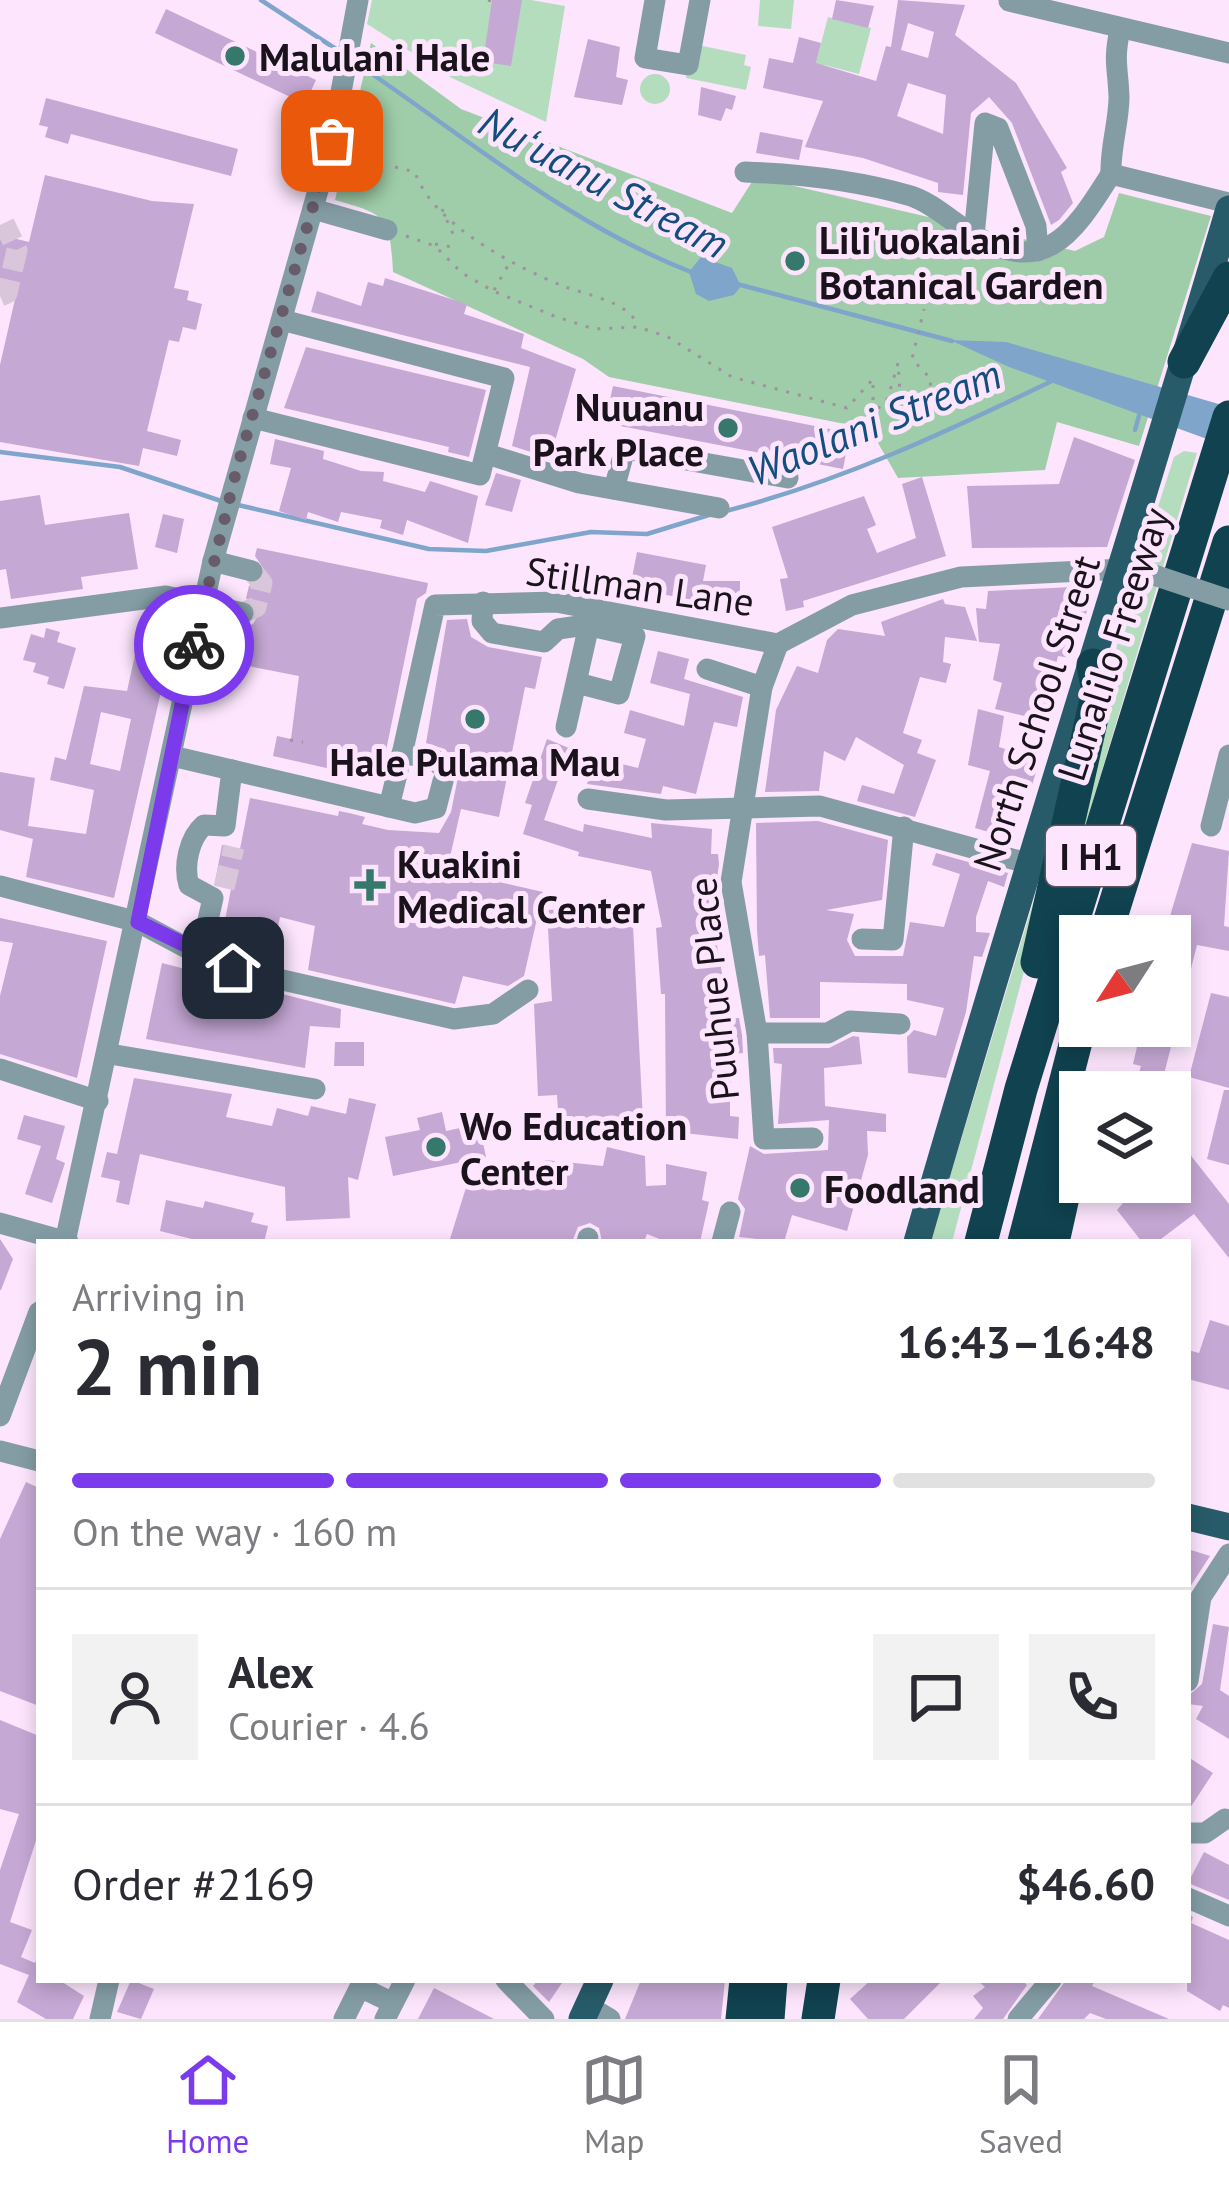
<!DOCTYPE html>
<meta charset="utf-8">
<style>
:root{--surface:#fff;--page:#f2f2f3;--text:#2b2b33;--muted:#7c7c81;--line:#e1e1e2;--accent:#7c3aed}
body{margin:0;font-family:"PT Sans",sans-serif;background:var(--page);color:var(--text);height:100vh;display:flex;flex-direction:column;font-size:45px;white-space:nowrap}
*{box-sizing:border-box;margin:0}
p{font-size:39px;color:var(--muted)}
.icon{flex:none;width:66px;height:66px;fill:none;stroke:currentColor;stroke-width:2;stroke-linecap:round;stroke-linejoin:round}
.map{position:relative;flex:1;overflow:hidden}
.drawer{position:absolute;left:36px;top:1239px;width:1155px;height:744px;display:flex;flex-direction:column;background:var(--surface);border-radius:0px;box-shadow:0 6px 18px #0003}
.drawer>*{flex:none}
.needle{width:78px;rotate:234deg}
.tools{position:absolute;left:1059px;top:915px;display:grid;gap:24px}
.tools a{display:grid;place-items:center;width:132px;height:132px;border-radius:0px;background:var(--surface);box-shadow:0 6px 18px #0003;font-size:60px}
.pin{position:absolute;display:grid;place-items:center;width:102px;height:102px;color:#fff;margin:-51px;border-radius:24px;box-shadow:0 6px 18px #0006}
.courier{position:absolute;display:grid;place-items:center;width:120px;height:120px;margin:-60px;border:9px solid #7c3aed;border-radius:50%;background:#fff;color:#222;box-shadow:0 3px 15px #0007}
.headline em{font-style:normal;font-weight:700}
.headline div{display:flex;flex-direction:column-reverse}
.headline{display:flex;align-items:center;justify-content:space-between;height:204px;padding:0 36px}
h1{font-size:78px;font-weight:700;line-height:90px}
.bar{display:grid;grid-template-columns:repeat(4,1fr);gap:18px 12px;align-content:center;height:144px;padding:0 36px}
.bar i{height:15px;border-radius:9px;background:var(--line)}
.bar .on{background:var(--accent)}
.bar p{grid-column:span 4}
.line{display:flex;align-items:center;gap:30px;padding:0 36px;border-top:3px solid var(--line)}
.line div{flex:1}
.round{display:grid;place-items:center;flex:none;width:126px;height:126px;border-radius:0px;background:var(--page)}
.tabs{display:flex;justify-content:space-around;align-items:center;height:168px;border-top:3px solid var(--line);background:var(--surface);font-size:33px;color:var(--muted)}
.tabs a{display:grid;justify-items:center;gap:6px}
.tabs .on{color:var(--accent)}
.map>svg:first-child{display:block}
.green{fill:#b4ddbe}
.forest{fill:#9fcda9}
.water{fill:#7fa5ca}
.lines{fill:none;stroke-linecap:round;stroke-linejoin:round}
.stream{stroke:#7fa5ca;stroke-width:4.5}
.building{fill:#c5a8d4;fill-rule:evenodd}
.minor-tunnel{stroke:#dac6db;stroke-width:21;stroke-dasharray:21 10;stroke-linecap:butt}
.path{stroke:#a090a1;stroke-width:3;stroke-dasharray:3 9;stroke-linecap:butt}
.minor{stroke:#849da5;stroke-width:21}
.major{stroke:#285b69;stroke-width:27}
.highway{stroke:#10424f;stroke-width:33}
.minor-bridge{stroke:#849da5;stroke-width:21}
.done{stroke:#695c6a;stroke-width:12;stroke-dasharray:0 21.6}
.route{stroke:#7c3aed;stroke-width:15}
.poi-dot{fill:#36796c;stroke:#fce5fd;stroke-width:4.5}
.labels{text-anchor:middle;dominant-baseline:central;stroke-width:10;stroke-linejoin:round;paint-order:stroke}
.shield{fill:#fce5fd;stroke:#5e525f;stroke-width:3}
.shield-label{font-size:36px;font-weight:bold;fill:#1a131b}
.poi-label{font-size:39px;font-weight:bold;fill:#1a131b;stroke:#fce5fd;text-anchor:start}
.street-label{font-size:39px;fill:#1a131b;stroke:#fce5fd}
.water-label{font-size:42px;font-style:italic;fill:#134e7e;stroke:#fce5fd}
</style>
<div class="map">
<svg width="1229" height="2019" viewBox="0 0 1229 2019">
<rect width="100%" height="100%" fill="#fce5fd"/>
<g class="green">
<path d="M372,0H531L565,6L546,122L452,78L367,24Z"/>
<path d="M760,0H794L791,29L758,26Z"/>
<path d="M828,17L871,28L859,74L824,65L814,70Z"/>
<path d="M693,44L746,55L744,65L751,67L746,90L686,78Z"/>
<circle cx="655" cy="89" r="15"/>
<path d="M1184,451L1197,453L1048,951L1126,606L1174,457Z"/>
<path d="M1057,824L1063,825L952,1242H930Z"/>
</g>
<path class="forest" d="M371,43L461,109L732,213L755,177L1075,251L1104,237L1119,193L1211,216L1139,446L1057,422L1045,470L898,478L870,429L609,377L583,359L393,272C390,217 388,215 335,200Z"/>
<g class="water">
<path d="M701,257L732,268L741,286L734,295L709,301L696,294L689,272Z"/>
<path d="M950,340L1006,342L1229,407V447L1009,367Z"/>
</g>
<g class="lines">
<g class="stream">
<path d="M261,0L342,53"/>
<path d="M356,63C466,137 566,223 691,272"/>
<path d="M737,284L952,341"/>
<path d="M1135,430L1140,412"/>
<path d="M0,452L120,467L221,501"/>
<path d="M238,505L429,549L486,551L591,532L647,534L709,515"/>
<path d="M726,511C842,481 946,432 1054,380"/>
</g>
</g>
<g class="building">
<path d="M492,0H522L511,66L483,62Z"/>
<path d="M836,0L874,6L868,28L832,19Z"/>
<path d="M898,0L965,5L955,35L1016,83L1067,168L1061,172L1073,203L1059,220L1051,225L1012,123L989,97L971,113L963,195L938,192V183L863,158L805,147L823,101L763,88L769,58L793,63L799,37L821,43L816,63L876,81L886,46L891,47ZM908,23L934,32L928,58L901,50ZM908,83L946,95L943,134L897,116Z"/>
<path d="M166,9L316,80L305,104L155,33Z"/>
<path d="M588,39L620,47L616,77L628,80L622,105L574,97Z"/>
<path d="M701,87L736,96L732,110L726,108L721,121L698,115Z"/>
<path d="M46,98L238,149L231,176L71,134L68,144L45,137L48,127L39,125Z"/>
<path d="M760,132L803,140L799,160L756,153Z"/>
<path d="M45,175L152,201L194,204L174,288L189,291L187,300L202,304L196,330L183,327L179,342L169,340L147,431L181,440L177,456L143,448L139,466L0,442V365L18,286L0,282V235L29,242Z"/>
<path d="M385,278L467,304L464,314L524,334L521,348L576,369L550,458L512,446L530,367L311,312L317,291L361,306L368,282L383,286Z"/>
<path d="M306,347L486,390L469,457L448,452L449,447L284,408Z"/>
<path d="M613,386L850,433L843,469L605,423Z"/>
<path d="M1074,437L1135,460L1107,547L972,548L967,486L1059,484Z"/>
<path d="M275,439L324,451L323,459L361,471L384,472L383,481L425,492L430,481L478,496L468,543L407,520L403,535L380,528L382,520L341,512L338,522L308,512L306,520L279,511L291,468L270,464Z"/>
<path d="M496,473L521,480L512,512L485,505Z"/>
<path d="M922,477L946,556L803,601L804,607L786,611L780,579L788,578L772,527L864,496L876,525L867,529L877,553L916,538L902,484Z"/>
<path d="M40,495L45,525L129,513L138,569L81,577L83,589L11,599L6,569L0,570V501Z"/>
<path d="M163,514L184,519L177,553L155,547Z"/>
<path d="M257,548L428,583L426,593L417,599L380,780L273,756L277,736L291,739L299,676L233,663L240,628L253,624L258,615L246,598L249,586L262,582L267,574L255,556Z"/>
<path d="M637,552L706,565L703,581H740V609L630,588Z"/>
<path d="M1092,586L1084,624L1076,622L1071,658L1058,656L1042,720L995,709L1002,683L993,680L1000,644L979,642L976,608L986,609L988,591Z"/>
<path d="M943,599L945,604L965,607L977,641L945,637L943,662L951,664L946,683L920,677L903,733L922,740L917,753L936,760L915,817L857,801L862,785L894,794L904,765L856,737L845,761L824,751L819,791L765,792L776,710L797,666L818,673L827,640L838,629L885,636L881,622Z"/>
<path d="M144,614L184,624L177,654L170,652L114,898L26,877L33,839L0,830V772L35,778L28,826L86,834L94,790L50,780L55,757L66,760L84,686L127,691ZM101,712L131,719L120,771L90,764Z"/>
<path d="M467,619L471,637L488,647L542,657L535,689L525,687L499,817L461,809L447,870L543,892L524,976L508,986L463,976L455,1004L308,970L315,926L280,917L271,962L220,946L231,889L215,882L222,845L240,849L250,798L338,816L339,811L349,813L365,817L362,824L388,830L439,833L451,812L460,767L445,749L426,743L447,620Z"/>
<path d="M46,628L60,632L57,642L76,648L64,689L47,684L49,677L33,672L36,663L23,660L31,634L44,638Z"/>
<path d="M658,651L689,659L684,679L743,697L737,727L714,722L696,794L663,786L661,794L587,784L594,757L638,768L646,739L624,733L630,710L684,726L690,694L650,683Z"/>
<path d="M978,709L1004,716L999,747L1040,760L1032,785L1008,777L1001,802L1009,805L999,835L975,828L990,771L968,765Z"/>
<path d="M547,739L569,748L544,820L583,832L584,824L652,838L651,823L712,829L711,854H718L719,864L716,885H706L725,990L724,1019L739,1018L742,1035L743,1053L735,1054L730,1088V1116L739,1117L738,1139L666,1131L665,994H661L656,928L662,927L651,871L578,856L579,852L523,834L532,805L525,803Z"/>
<path d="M818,821L888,840L882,900L826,910L854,914L847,940L855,956H903L910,922L944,927L960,874L932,865L936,853L1008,873L1004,887L988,881L976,917V932L990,933L982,957L974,956L966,1012L946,1078L908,1073L907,1037L914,1030L936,1036L944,1008L907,1000V984L820,982V1018H770L765,955L759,956L757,930L756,823Z"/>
<path d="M1192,843L1229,851L1224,926L1229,927V951L1197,945L1162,1082L1138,1076L1141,1066L1133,1064L1142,1026H1170V956L1176,934L1167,926Z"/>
<path d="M632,906L643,1121L559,1125L557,1095L538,1096L534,1004L552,1001L547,910Z"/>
<path d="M0,918L107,941L77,1078L0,1054V996L13,943L0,941Z"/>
<path d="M162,963L341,1009L340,1028L310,1026L305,1068L146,1039Z"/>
<path d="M1211,993L1229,997V1088L1189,1077Z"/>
<path d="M853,1036L859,1037L862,1064L824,1068L825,1106L886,1114V1132L867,1131L868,1155L847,1231L792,1215L784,1242L739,1237L745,1209L738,1199L750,1146L764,1154L828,1150L829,1120L778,1124L782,1064L774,1063L773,1048H829Z"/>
<path d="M335,1042H364V1066H334Z"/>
<path d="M134,1078L232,1094L226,1117L272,1126L277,1108L308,1116L311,1106L346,1114L349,1098L376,1104L358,1180L348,1177L350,1218L286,1221L285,1187L140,1154L129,1205L116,1202L120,1181L101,1177L107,1152L117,1154Z"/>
<path d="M1224,1090H1229V1165L1207,1159Z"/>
<path d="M442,1112L446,1131L479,1124L486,1157L393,1176L385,1137L420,1130L417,1118Z"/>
<path d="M24,1115L65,1126L56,1159L65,1163L52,1203L25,1194L41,1146L17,1139Z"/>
<path d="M1170,1129L1229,1204V1258L1194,1214L1157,1242H1142L1117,1210L1141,1182H1170Z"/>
<path d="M607,1147L645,1156L646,1186L666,1185V1164L707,1172L702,1200L709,1202L700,1242H667L647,1234L644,1242H602L599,1228L590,1223L578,1227L572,1242H449L469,1178L504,1189L507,1172L541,1179L545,1160L603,1166Z"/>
<path d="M166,1200L203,1208L205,1201L254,1213L251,1222L268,1226L264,1242H204L160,1231Z"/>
<path d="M0,1239L13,1259L1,1290H0Z"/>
<path d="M1210,1320L1229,1326V1390L1188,1379V1350L1199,1353Z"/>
<path d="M26,1482L39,1488V1706L0,1691V1539Z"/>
<path d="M1188,1549L1210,1556L1188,1590Z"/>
<path d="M1213,1624L1229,1627L1220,1690L1229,1696V1739L1196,1719L1203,1706L1188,1704V1696L1202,1684Z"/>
<path d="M0,1720L39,1736V1831L10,1922L32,1930L21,1957L35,1963L39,1954V1980H59L84,1996L73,2019H46L17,2002L29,1975L0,1964V1870L19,1814L0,1809Z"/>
<path d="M1188,1757L1213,1773L1188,1811Z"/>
<path d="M1204,1852L1229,1865V1900L1188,1883Z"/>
<path d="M1188,1914L1193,1917L1191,1923L1229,1940V2008L1223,2005L1220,2011L1187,1991Z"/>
<path d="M131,1980L154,1989L141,2019L117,2012Z"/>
<path d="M538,1980H564L549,2002L533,1986Z"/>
<path d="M641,1980H725L721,2019H625Z"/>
<path d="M871,1980H943L904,2019H868L850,1999Z"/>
<path d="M977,1980H1022L1027,1985L1003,2019H974L983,2008L973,1996L985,1987Z"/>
<path d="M1066,1980H1095L1092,1986L1169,2019H1106L1090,2013L1084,2019H1038Z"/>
<path d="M434,1988L494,2019H418Z"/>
</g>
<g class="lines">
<g class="minor-tunnel">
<path d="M0,296L7,293L17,250L4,223"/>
<path d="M243,613L256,607L262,583L252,571"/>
<path d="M224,888L234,847"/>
</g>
<g class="path">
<path d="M488,0L492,1"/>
<path d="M395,167L415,172C432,224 514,266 563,286C586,295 627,301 637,324"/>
<path d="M442,209L453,234"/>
<path d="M406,236L435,246L462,273L493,291L554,316L594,329L638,327L668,337L732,377L847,408L873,379V414L888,398L898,363L901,408L908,418H920L928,409L931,379L912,359L924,309"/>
<path d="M435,244L452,247"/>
<path d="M494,290L510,262"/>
<path d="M290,740L303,742"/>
</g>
<g class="minor">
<path d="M655,0L645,58L688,65L700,0"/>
<path d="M1009,1L1229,53"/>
<path d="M745,172C801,174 856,180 911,196C930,202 949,219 966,230C1042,280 1071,238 1111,174L1229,203"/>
<path d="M1111,174C1110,148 1119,122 1119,97C1118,66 1113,63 1120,29"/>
<path d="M313,209L387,230"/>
<path d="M974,236L985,123L998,128L1036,226L1038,251"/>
<path d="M253,418L480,475L504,378L282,320"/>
<path d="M487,454L579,483L719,508"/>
<path d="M614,489L625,449L788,478"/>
<path d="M213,561L252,571"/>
<path d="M483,602L482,621L492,633L544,642L558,629L586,625L635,636L619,694L577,683"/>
<path d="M0,618L166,596L243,613"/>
<path d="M778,644L762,687L731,882L757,1033L764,1139L813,1138"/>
<path d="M707,669L762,687"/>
<path d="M566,727L589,625"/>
<path d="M402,753L435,760L445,770"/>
<path d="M172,756L415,813L436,808L443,781"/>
<path d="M401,759L435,605L556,602L778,644L852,605L961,577L1124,569L1157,576"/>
<path d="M588,799L666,810L820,806L1027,863"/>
<path d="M389,807L398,770"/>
<path d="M1211,826L1229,755"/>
<path d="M0,886L138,922L200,955L213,898L189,885C183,866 189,838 204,825L225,826L232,770"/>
<path d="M862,939L893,940L904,827"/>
<path d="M200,955L233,967"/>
<path d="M247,972L454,1019L493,1014L528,990"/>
<path d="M757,1033H828L850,1021L900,1024"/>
<path d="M110,1054L315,1089"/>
<path d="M0,1069L98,1101"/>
<path d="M0,1223L68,1242"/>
<path d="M65,1242L213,561L332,141L358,0"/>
<path d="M587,1242L588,1238"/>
<path d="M722,1242L730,1212"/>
<path d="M0,1416L39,1312"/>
<path d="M0,1451L39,1461"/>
<path d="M1188,1681L1201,1597L1229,1554"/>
<path d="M1188,1833H1205L1225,1819"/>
<path d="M1188,1898L1229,1916"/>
<path d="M506,1980L544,2019"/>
<path d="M588,2006L610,2019"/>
<path d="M100,2019L109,1980"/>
<path d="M344,2019L360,1987L393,2003"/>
<path d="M385,2019L405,1980"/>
<path d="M1018,2019L1051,1980"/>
</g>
<g class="major">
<path d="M917,1242C1016,896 1128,554 1229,209"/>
<path d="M1188,1517L1229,1527"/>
<path d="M582,2019L600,1980"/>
</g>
<g class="highway">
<path d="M1184,362L1229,278"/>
<path d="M1105,936L1229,542"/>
<path d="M1037,962L1098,691L1093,665"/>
<path d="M981,1242L1021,1089L1229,417"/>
<path d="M1024,1242L1080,1026"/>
<path d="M1053,1242L1080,1121"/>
<path d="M742,2019L746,1980"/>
<path d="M768,2019L771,1980"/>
<path d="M818,2019L824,1980"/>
</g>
<path class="minor-bridge" d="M1157,576L1229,600"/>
</g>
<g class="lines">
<path class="done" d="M194,645L236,472L332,141"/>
<path class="route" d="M194,645L138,922L233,968"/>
</g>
<g class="poi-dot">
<circle cx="235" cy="56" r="12"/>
<circle cx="795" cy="261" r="12"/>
<circle cx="728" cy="428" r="12"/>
<circle cx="475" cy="719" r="12"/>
<path d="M364 867h12v12h12v12h-12v12h-12v-12h-12v-12h12z"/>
<circle cx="436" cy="1147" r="12"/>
<circle cx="800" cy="1188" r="12"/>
</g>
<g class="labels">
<rect class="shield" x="1046" y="826" width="90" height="60" rx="9"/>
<g class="shield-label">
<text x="1091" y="856">I H1</text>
</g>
<g class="poi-label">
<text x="259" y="56">Malulani Hale</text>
<text x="819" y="239">Lili'uokalani<tspan x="819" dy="45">Botanical Garden</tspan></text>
<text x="704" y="406" text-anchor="end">Nuuanu<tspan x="704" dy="45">Park Place</tspan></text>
<text x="475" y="761" text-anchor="middle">Hale Pulama Mau</text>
<text x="397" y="863">Kuakini<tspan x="397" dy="45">Medical Center</tspan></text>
<text x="460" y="1125">Wo Education<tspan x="460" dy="45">Center</tspan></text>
<text x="824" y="1188">Foodland</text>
</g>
<g class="street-label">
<text transform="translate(640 586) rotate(8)">Stillman Lane</text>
<text transform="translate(1113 644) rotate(-72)">Lunalilo Freeway</text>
<text transform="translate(1036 713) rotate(-72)">North School Street</text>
<text transform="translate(713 989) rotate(-96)">Puuhue Place</text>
</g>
<g class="water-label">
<text transform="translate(604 182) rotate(28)">Nuʻuanu Stream</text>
<text transform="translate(874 422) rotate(-22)">Waolani Stream</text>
</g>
</g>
</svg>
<div class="tools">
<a><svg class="needle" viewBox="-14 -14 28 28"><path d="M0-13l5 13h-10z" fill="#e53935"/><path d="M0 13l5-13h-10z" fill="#7c7c81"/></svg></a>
<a><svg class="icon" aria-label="layers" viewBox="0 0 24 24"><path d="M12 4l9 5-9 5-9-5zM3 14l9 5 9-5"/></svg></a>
</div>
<div class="pin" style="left:332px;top:141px;background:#ea580c"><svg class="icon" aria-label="bag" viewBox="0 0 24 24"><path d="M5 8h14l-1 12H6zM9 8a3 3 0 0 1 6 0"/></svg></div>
<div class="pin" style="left:233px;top:968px;background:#1f2937"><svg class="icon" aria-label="home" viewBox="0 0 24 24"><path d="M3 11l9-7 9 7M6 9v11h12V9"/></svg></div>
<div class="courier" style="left:194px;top:645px"><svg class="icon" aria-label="bike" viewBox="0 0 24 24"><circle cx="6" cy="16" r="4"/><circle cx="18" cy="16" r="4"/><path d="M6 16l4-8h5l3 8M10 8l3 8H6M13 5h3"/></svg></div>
<section class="drawer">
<div class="headline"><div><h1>2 min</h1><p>Arriving in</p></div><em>16:43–16:48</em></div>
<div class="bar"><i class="on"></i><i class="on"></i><i class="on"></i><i></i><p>On the way · 160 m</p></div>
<div class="line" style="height:216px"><a class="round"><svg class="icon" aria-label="person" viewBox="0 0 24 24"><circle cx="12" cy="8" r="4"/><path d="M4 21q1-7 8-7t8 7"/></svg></a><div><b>Alex</b><p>Courier · 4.6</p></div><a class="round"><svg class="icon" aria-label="chat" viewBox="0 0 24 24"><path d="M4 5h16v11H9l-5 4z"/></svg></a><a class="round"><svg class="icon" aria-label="phone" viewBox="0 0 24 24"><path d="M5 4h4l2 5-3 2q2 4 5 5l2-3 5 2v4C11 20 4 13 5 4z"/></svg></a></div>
<div class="line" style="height:156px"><div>Order #2169</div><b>$46.60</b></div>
</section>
</div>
<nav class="tabs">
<a class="on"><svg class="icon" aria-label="home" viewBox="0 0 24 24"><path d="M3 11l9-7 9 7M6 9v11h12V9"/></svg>Home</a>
<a><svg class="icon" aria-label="map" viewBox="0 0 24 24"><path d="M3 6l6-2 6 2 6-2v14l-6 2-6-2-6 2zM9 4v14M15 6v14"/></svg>Map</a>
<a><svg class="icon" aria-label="saved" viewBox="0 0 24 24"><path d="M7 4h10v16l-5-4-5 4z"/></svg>Saved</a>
</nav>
